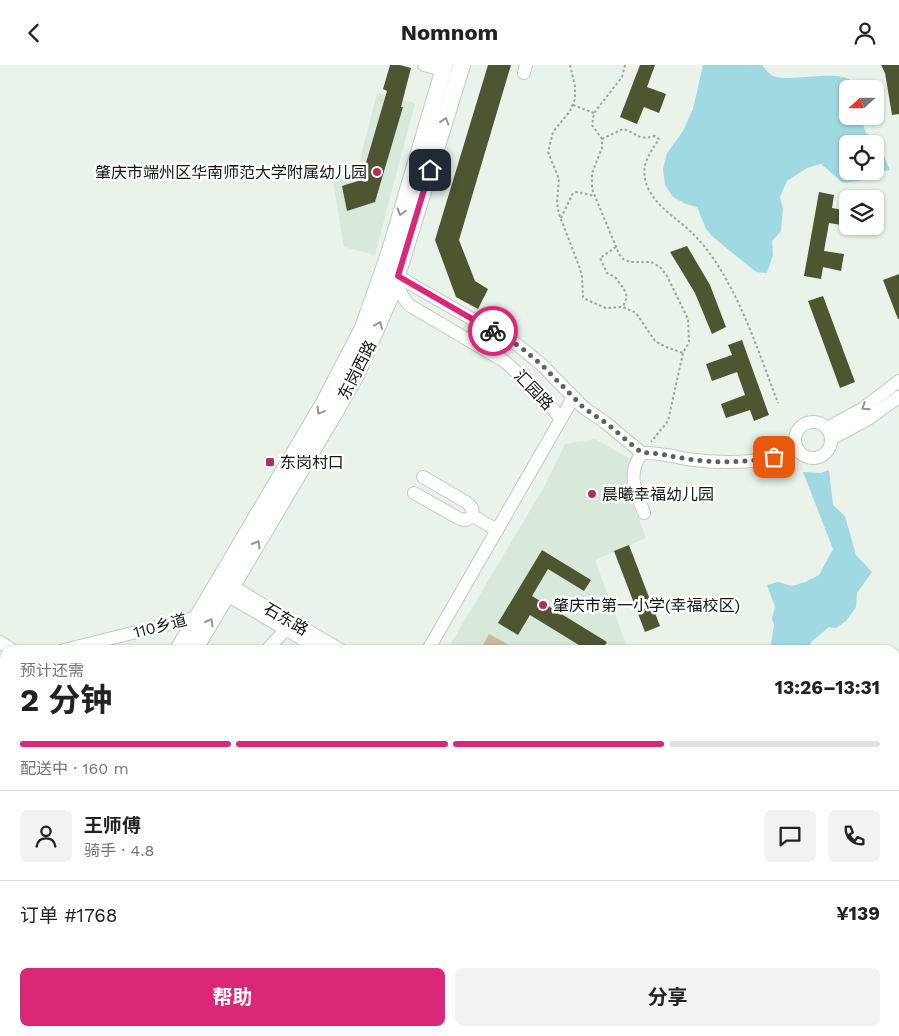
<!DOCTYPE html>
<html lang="zh">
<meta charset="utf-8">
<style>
:root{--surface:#fff;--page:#f2f2f2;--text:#222;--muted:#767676;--line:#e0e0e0;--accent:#db2777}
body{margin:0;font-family:"Work Sans","Noto Sans SC",sans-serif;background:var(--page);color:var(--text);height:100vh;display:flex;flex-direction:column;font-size:19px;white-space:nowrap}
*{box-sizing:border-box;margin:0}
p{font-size:16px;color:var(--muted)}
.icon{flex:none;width:28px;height:28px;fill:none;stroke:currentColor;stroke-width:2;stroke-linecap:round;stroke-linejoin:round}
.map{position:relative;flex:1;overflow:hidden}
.sheet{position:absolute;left:0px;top:580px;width:900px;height:391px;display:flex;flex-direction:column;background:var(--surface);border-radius:15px 15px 0 0;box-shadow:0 1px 4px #0004}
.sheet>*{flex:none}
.needle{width:32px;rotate:249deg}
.fabs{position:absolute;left:839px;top:15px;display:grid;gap:10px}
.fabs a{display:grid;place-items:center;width:45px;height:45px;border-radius:8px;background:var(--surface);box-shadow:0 1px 4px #0004;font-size:25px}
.pin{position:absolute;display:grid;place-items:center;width:42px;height:42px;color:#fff;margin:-21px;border-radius:10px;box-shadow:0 2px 8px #0006}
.courier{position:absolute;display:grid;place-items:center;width:50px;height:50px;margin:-25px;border:4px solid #db2777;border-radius:50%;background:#fff;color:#222;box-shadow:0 1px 6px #0007}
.summary em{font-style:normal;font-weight:700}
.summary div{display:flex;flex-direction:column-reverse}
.summary{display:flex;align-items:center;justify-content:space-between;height:85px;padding:0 20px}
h1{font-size:32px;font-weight:700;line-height:38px}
.bar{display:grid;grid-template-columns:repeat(4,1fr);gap:8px 5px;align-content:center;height:60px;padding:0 20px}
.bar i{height:6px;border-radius:4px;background:var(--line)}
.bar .on{background:var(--accent)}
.bar p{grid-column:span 4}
.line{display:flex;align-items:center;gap:12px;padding:0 20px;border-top:1px solid var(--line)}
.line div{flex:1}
.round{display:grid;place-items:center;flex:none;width:52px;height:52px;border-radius:8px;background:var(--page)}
.primary-button{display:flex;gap:10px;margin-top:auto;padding:10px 20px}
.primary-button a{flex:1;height:58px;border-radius:8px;background:var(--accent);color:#fff;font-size:20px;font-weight:700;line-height:58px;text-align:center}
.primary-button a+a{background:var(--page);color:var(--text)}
header{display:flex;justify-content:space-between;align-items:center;height:65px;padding:0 20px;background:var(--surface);font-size:22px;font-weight:700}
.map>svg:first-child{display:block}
.built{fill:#d8e8da}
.green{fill:#c7bc9a}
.water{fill:#a0d9e1;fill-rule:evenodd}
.building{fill:#4d5630}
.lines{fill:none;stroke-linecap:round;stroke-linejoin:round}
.minor-casing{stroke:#c2cbc3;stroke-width:14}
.major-casing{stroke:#c2cbc3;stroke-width:18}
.path{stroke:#9ca39d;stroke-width:2;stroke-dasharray:2.5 2.5;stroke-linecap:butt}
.minor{stroke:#fff;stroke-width:12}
.major{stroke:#fff;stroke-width:16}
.oneway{stroke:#949695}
.done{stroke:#5d635e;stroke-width:5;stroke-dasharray:0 9}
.route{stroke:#db2777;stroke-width:6}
.poi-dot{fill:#b82a5d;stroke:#fff;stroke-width:2}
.labels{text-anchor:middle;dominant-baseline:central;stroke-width:5;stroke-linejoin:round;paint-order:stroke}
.poi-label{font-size:16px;fill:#121513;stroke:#fff;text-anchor:start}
.street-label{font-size:16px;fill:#121513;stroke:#fff}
</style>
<header><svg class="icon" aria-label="back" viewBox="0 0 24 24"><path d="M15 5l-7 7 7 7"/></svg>Nomnom<svg class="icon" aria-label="person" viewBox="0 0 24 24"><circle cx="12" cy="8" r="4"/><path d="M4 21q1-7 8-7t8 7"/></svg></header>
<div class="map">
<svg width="899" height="971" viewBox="0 0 899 971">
<rect width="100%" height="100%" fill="#e9f3ea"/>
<g class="built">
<path d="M377,28L415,38L375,190L344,182L331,103L356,110Z"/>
<path d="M595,374L632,395L626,420L646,473L595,495L628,585H447L544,422L565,379Z"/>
</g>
<g class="green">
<path d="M489,569L518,585H480Z"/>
<path d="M895,942L899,943V971H859L861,966H895Z"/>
</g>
<g class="water">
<path d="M703,0H762C766,5 770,11 777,12C799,17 855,0 854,24H848V51H860L866,68L877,76L890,105L878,107L873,114L843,118L821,99L807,103L787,116L780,132L783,144L781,166L772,176L773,190L767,208L756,207L713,172L706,164L697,142L686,139L673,132L665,120L663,104L667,88L683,66L693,44ZM848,79H875V106H848Z"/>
<path d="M829,405L833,440L845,451L856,490L872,507L857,528L856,542L846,556L836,563L829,562L811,577L808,585H768L771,579L774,560L772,553L775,542L767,520L778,517L792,521L805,517L819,510L833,484L803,407L821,408Z"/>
</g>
<g class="building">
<path d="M390,0H400L411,3L401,42H403L375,137L347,146L342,121L361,115L387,26L383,24Z"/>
<path d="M488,0H511L459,175L475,216L488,224L478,244L456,232L435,175Z"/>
<path d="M640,0H655L647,22L666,29L659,48L644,42L637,59L620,52Z"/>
<path d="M881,0H899V49L892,50L885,8Z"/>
<path d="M819,127L834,130L832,143L848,146V161L829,158L824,186L844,189L841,206L823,202L821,214L804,211Z"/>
<path d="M687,181L710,220L726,262L712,269L695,228L670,187Z"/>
<path d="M899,209V254H898L883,215Z"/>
<path d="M823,231L855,317L840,323L808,236Z"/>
<path d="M742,275L769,350L754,356L750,345L726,353L721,339L745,330L737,307L712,316L706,299L732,290L728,280Z"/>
<path d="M629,480L660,561L645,567L614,486Z"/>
<path d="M542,485L591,515L584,526L548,504L532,531L607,577L602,585H587L530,550L518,570L498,558Z"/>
</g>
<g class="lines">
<g class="minor-casing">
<g id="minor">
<path d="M424,0L443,5"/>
<path d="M524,8L526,0"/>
<path d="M397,211L519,281L542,300L584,343L606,358L642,388"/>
<path d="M397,211L401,229L409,240L504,296L540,328L561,354"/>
<circle cx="813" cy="375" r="18"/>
<path d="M827,363L862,344L899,316"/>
<path d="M831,374L868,354L899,332"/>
<path d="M414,428L460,454L466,455L473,451L472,443L466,437L423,412"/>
<path d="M644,448C636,426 626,410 642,388C658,387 672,391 687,394C723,399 764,399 798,385"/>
<path d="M473,451L497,465"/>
<path d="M225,516L253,534L341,585"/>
<path d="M220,526L321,585"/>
<path d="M0,577L12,585"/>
<path d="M64,585L197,552"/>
<path d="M267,585L285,565"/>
<path d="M428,585L573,333"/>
<path d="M0,601L5,600"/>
<path d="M895,890L899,900"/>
<path d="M895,923H899"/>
<path d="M209,971L212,966"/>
<path d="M514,971L517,966"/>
</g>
</g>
<g class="major-casing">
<g id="major">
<path d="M178,585L324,338L363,263L389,189L445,0"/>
<path d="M194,585L335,347L357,308L391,230L462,0"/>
<path d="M895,798L899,792"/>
<path d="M895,856L899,849"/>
<path d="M0,889L5,881"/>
<path d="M0,923L5,915"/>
<path d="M794,971L797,966"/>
<path d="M826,971L829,966"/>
</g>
</g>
<g class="path">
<path d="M570,0L575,21V34L570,46L553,67L548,87L559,114L557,138L559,149L579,201L582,211L583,232L587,235L606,243L623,242L636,248L655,276L666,282L683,288"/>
<path d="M625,0L622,12L594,48L592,60L602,74V83L592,108V124L619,189L623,194L630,197H651L660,202L667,211L688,254L689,277L683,288L668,356L651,377"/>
<path d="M573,40L594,48"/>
<path d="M602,74L623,64C638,68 637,76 655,71L659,74C648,91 639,102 648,123C657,142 675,152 690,166C700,175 710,188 717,199C744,241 760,291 778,338"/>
<path d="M561,153L573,128L578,127L594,131"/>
<path d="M616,182L600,193L607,208L615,212L624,224L627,232L623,242"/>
</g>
<use href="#minor" class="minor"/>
<use href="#major" class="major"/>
</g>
<defs><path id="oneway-chevron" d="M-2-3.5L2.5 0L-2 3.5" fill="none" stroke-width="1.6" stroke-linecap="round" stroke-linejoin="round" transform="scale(1.25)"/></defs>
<g class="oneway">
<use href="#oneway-chevron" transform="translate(445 56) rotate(-73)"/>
<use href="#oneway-chevron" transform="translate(401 147) rotate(106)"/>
<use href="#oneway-chevron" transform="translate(379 260) rotate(-67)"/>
<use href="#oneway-chevron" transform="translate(865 342) rotate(147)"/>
<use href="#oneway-chevron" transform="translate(320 346) rotate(121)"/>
<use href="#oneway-chevron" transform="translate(257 479) rotate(-60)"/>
<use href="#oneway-chevron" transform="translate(210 557) rotate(-60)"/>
</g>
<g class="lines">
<path class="done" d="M493,266L519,281L542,300L584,343L606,358L642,388C658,387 672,392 688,394C715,398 746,398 774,392"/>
<path class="route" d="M430,105L398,211L493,266"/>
</g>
<g class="poi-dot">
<circle cx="377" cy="107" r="5"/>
<rect x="265" y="392" width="10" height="10" rx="2.5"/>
<circle cx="592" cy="429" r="5"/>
<circle cx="543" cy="540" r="5"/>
</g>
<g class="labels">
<g class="poi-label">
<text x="367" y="107" text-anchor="end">肇庆市端州区华南师范大学附属幼儿园</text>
<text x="280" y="397">东岗村口</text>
<text x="602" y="429">晨曦幸福幼儿园</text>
<text x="553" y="540">肇庆市第一小学(幸福校区)</text>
</g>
<g class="street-label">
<text transform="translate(357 305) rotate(-63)">东岗西路</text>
<text transform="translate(534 325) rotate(46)">汇园路</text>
<text transform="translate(286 554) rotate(30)">石东路</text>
<text transform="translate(160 561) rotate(-14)">110乡道</text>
</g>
</g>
</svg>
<div class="fabs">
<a><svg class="needle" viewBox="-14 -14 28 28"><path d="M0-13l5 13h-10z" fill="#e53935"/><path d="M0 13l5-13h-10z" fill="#767676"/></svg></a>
<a><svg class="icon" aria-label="locate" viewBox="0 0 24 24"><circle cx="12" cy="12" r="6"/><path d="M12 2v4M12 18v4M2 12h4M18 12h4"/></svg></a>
<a><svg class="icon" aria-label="layers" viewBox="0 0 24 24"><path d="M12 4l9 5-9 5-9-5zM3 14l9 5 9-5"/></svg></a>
</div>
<div class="pin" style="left:774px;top:392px;background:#ea580c"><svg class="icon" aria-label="bag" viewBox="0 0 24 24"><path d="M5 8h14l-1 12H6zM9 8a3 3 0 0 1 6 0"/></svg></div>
<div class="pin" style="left:430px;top:105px;background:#1f2937"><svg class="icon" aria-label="home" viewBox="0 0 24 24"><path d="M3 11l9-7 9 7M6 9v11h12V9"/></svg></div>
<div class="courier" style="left:493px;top:266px"><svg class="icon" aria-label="bike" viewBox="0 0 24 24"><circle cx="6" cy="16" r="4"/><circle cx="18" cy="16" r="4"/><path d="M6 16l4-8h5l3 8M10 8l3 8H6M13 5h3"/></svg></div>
<section class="sheet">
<div class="summary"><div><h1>2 分钟</h1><p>预计还需</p></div><em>13:26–13:31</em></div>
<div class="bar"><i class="on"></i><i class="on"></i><i class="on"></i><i></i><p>配送中 · 160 m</p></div>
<div class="line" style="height:90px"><a class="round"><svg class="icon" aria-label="person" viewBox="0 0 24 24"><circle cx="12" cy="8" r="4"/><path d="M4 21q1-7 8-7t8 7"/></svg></a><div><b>王师傅</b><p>骑手 · 4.8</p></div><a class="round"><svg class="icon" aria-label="chat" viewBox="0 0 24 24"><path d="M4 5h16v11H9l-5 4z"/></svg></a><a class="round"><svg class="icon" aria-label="phone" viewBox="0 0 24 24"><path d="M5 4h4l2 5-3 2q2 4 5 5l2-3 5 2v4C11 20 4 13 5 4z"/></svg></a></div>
<div class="line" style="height:65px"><div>订单 #1768</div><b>¥139</b></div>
<div class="primary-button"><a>帮助</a><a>分享</a></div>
</section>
</div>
